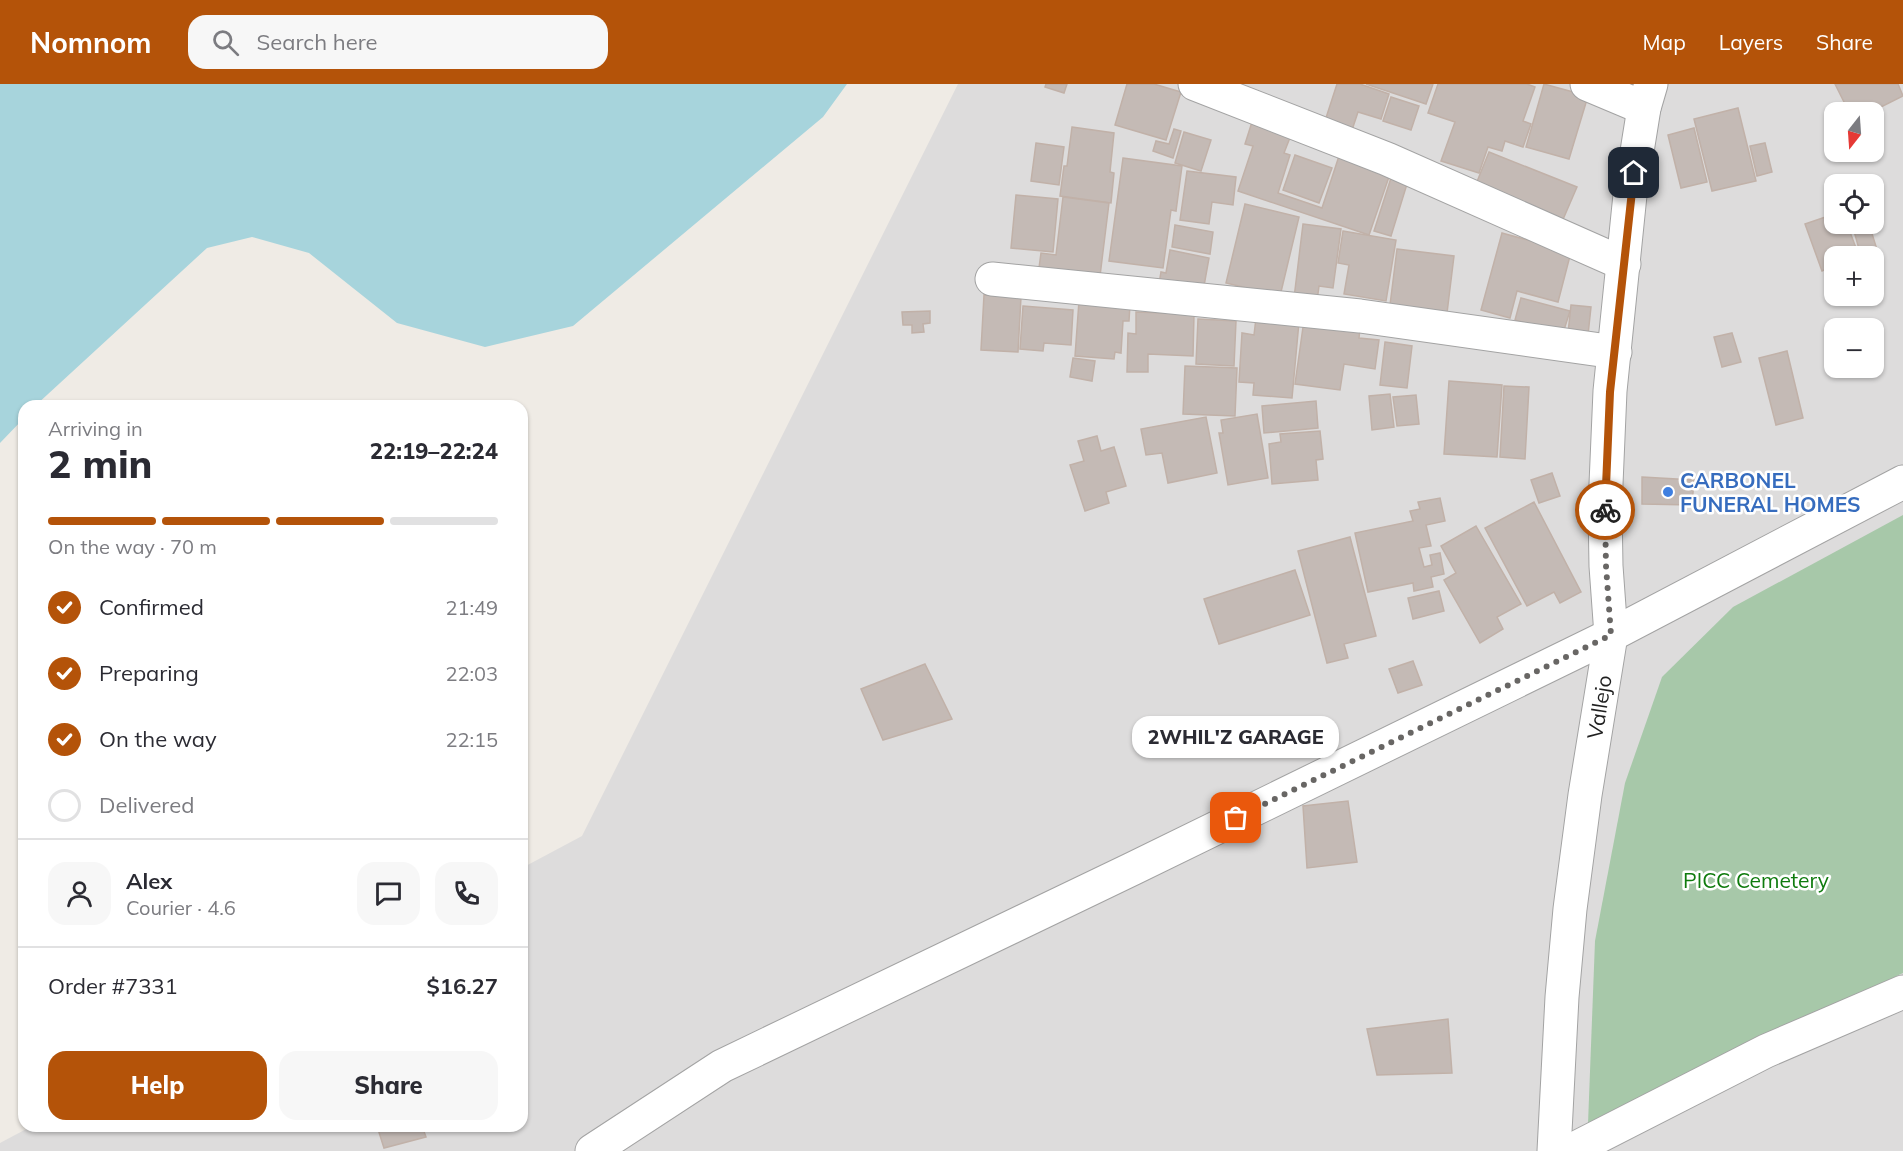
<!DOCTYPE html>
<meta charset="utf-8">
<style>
:root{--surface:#fff;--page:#f7f7f7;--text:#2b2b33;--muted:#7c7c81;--line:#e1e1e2;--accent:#b45309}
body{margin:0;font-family:Mulish,sans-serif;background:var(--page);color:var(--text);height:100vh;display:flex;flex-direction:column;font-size:22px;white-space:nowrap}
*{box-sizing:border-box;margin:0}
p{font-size:20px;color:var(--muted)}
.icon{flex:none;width:33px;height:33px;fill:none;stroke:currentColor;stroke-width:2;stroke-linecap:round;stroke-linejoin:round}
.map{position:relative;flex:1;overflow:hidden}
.details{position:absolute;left:18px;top:316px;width:510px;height:732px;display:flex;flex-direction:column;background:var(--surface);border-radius:18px;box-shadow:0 2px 4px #0004}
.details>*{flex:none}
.needle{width:39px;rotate:197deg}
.fabs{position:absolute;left:1824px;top:18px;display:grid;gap:12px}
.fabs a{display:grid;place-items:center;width:60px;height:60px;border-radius:12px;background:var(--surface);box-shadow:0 2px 4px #0004;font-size:30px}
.pin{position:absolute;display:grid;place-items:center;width:51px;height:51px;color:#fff;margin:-26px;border-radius:12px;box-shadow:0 3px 9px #0006}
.courier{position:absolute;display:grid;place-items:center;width:60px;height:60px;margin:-30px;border:4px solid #b45309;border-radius:50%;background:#fff;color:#222;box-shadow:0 2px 8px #0007}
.bubble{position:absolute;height:42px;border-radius:18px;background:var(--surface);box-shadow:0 2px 4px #0004;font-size:20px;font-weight:800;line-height:42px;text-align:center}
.overview em{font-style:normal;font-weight:800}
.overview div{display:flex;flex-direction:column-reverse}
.overview{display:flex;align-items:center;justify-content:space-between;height:102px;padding:0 30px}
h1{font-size:39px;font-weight:800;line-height:45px}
.bar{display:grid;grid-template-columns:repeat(4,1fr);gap:9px 6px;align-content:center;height:72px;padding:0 30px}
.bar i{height:8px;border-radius:4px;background:var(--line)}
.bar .current{background:var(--accent)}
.bar p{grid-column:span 4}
.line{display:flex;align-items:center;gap:15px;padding:0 30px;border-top:2px solid var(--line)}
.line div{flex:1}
.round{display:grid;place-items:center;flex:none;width:63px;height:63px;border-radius:18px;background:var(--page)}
ol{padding:0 30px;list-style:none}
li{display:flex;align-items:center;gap:18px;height:66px}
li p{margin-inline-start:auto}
li .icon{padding:6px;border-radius:50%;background:var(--accent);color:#fff;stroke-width:4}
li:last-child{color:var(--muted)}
li i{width:33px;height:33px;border:3px solid var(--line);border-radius:50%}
.action{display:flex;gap:12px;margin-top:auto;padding:12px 30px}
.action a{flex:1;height:69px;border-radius:18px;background:var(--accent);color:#fff;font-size:24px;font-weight:800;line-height:69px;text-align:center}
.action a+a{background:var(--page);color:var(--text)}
header{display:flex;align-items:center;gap:36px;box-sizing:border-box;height:84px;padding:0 30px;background:var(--accent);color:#fff}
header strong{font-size:28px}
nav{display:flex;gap:33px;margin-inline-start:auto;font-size:21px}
.search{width:420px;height:54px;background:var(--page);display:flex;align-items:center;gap:15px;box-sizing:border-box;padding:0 21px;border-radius:18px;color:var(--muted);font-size:22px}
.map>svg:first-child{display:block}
.residential{fill:#dddcdc;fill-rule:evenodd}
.cemetery{fill:#a7c8a9}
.water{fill:#a7d4dc}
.building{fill:#c4bab5;stroke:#c1b1a8;stroke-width:1.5}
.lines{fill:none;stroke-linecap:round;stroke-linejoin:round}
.minor-casing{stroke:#a3a3a3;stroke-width:35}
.minor{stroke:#fff;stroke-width:33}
.done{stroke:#686664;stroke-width:6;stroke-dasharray:0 10.8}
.route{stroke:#b45309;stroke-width:8}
.shop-dot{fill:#3f7fe0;stroke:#fff;stroke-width:2}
.labels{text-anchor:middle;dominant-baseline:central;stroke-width:5;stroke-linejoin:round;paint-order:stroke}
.shop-label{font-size:21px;font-weight:bold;fill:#366cbe;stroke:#fff;text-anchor:start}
.street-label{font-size:21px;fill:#1f1f1f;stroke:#fff}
.park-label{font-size:21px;fill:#0f7b0e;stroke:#fff}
</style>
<header>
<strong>Nomnom</strong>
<div class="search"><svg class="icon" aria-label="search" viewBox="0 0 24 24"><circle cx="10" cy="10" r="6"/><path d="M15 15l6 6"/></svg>Search here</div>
<nav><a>Map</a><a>Layers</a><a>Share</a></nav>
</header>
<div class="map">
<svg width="1903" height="1067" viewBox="0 0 1903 1067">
<rect width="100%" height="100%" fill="#efebe5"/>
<path class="residential" d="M958,0H1903V1067H0V1059L32,1042H522V784L582,752ZM1834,28H1874V68H1834ZM1834,100H1874V140H1834ZM1834,172H1874V212H1834ZM1834,244H1874V284H1834Z"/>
<path class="cemetery" d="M1903,431V889L1588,1040L1595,857L1625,699L1662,593L1733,523Z"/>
<path class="water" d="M0,0H847L823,33L573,242L485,263L397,239L309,169L252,153L207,164L35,322H24V334L0,359Z"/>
<g class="building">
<path d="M1046,0H1067L1064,9L1045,3Z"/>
<path d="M1127,0H1154L1181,8L1166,56L1115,41Z"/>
<path d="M1337,0H1360L1389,10L1381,35L1358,28L1351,49L1324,40Z"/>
<path d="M1366,0H1433L1426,20Z"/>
<path d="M1438,0H1527L1535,3L1523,37L1531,40L1523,63L1505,57L1502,67L1488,63L1479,89L1441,77L1455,38L1428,29Z"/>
<path d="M1544,0L1588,12L1569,75L1526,63Z"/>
<path d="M1835,0H1898L1903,12L1871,28H1849Z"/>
<path d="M1391,13L1419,22L1411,46L1383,37Z"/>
<path d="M1738,24L1756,97L1712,107L1694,35Z"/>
<path d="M1252,38L1291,51L1284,69L1290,71L1278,109L1322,124L1340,69L1391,87L1369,151L1238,107L1253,62L1245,60Z"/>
<path d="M1072,43L1114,49L1110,88L1114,89L1111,119L1060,112L1064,82H1067Z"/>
<path d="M1694,44L1707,98L1681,104L1668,51Z"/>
<path d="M1174,45L1181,47L1173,74L1153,67L1156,57L1169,60Z"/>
<path d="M1184,48L1211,56L1201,87L1175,79Z"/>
<path d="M1036,59L1064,63L1059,101L1031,97Z"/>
<path d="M1765,59L1772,88L1757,92L1750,62Z"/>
<path d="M1489,68L1577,103L1561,140L1474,105Z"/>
<path d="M1295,71L1332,84L1319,119L1283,106Z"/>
<path d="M1123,74L1182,82L1176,127L1171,126L1163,184L1109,177Z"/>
<path d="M1187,87L1236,93L1233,121L1212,118L1209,140L1180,136Z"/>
<path d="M1391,94L1407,100L1391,152L1374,147Z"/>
<path d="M1016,111L1058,115L1053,168L1011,164Z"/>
<path d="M1063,113L1109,119L1100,192L1039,184L1041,169L1056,171Z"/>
<path d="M1245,120L1299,133L1280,212L1226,199Z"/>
<path d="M1834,130V140H1847L1859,172H1834V182L1822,187L1805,140Z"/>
<path d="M1303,140L1341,145L1333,204L1319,202L1317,217L1294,214Z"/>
<path d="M1852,140H1869L1878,169L1861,172Z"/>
<path d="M1175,141L1213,148L1210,170L1172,163Z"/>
<path d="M1343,147L1396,156L1386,217L1344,210L1349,181L1338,179Z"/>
<path d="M1502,149L1571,168L1558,218L1517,207L1510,234L1481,226Z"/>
<path d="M1397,165L1454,172L1447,229L1390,221Z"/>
<path d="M1170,166L1209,174L1204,202L1159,200L1161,188L1166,189Z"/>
<path d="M984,211L1021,213L1018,268L981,266Z"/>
<path d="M1521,214L1570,227L1563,249L1515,236Z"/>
<path d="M1079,217L1130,220L1129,237H1123L1121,269L1115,268L1114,275L1075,272Z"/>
<path d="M1571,221L1591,223L1588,251L1568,249Z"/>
<path d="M1023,222L1073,226L1071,261L1044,259L1043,267L1020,265Z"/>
<path d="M930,227V239L923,240L924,248L912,249V241H903L902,228Z"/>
<path d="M1136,228L1194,230L1193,272L1148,270V288H1127L1128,249L1136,250Z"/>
<path d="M1256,234L1299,238L1292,314L1253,311L1254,299L1239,298L1242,249L1254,251Z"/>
<path d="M1198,235L1236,237L1234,282L1196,280Z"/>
<path d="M1304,236L1360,244L1359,254L1379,256L1375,285L1344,280L1340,306L1295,300Z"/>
<path d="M1732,249L1741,278L1722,283L1714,253Z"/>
<path d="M1385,258L1412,262L1407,304L1380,301Z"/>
<path d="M1787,267L1803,334L1776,341L1759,274Z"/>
<path d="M1073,274L1095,277L1092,297L1070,293Z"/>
<path d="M1185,282L1237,284L1235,332L1183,330Z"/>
<path d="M1449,297L1502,301L1497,373L1444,370Z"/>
<path d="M1504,302L1529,303L1525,375L1500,373Z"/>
<path d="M1390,310L1394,343L1372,346L1369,312Z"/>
<path d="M1416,311L1419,340L1397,342L1393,313Z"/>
<path d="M1316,317L1318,344L1264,349L1262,322Z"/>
<path d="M1257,330L1268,394L1228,401L1219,349H1223L1221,336Z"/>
<path d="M1206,333L1217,389L1168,399L1162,369L1146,371L1141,345Z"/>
<path d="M1320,347L1323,375L1316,376L1318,396L1272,400L1269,360L1281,358L1280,350Z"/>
<path d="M1097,352L1101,367L1114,363L1126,402L1106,408L1109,419L1085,427L1070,381L1084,377L1078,357Z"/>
<path d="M1552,389L1560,412L1539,419L1531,396Z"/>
<path d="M1642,393L1694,396L1692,421L1642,420Z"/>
<path d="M1440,414L1445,437L1426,441L1431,462L1419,464L1424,483L1432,481L1430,471L1440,469L1444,490L1431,493L1433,503L1414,507L1413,499L1368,508L1355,449L1413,437L1410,427L1420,425L1418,418Z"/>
<path d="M1534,418L1581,508L1560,519L1554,508L1527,522L1485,444Z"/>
<path d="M1476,442L1521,520L1497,533L1503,545L1480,559L1444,496L1456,489L1441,462Z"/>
<path d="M1350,453L1376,552L1344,560L1348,574L1327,579L1298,467Z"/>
<path d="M1295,486L1310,531L1219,560L1204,515Z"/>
<path d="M1439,507L1444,527L1413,535L1408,514Z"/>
<path d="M1413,577L1422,601L1398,609L1389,585Z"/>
<path d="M925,580L952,635L883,656L861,605Z"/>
<path d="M1348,717L1357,778L1307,784L1303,722Z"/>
<path d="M1448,935L1452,989L1377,991L1367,945Z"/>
<path d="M377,1042H422L426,1053L384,1064Z"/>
</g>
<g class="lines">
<g class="minor-casing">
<g id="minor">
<path d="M1195,0L1387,75L1624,180"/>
<path d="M1587,0L1644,24"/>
<path d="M992,195L1360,232L1615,268"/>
<path d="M592,1067L722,982L1132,785L1611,551L1903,398"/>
<path d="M1554,1067L1562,913L1570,825L1585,711L1611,551L1606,482L1605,423L1610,307L1630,111L1644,24L1651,0"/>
<path d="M1570,1067L1766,967L1903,908"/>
</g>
</g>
<use href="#minor" class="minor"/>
</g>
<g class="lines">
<path class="done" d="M1236,734L1611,551L1606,482L1605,426"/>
<path class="route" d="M1605,426L1610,308L1634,89"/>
</g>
<circle class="shop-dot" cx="1668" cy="408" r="6"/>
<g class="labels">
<g class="shop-label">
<text x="1680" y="396">CARBONEL<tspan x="1680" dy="24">FUNERAL HOMES</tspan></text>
</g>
<g class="street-label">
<text transform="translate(1599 623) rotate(-81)">Vallejo</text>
</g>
<g class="park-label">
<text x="1756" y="796">PICC Cemetery</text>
</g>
</g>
</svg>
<div class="fabs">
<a><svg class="needle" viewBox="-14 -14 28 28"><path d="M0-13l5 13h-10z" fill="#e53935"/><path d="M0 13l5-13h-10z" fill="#7c7c81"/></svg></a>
<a><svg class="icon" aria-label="locate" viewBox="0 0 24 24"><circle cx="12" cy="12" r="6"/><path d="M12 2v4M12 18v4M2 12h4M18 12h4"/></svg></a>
<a>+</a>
<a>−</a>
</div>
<div class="pin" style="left:1236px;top:734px;background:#ea580c"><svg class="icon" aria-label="bag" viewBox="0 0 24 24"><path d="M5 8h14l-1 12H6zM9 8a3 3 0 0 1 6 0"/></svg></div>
<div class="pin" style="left:1634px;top:89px;background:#1f2937"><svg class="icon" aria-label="home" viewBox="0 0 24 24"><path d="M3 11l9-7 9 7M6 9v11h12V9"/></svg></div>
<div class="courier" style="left:1605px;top:426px"><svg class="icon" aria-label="bike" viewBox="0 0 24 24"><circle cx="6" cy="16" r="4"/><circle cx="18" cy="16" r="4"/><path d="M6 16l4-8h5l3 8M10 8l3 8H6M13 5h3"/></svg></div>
<div class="bubble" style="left:1132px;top:632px;width:207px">2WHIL'Z GARAGE</div>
<section class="details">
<div class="overview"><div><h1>2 min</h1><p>Arriving in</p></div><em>22:19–22:24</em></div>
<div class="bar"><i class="current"></i><i class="current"></i><i class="current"></i><i></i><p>On the way · 70 m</p></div>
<ol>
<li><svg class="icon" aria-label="check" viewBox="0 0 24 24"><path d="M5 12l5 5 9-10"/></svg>Confirmed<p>21:49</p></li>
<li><svg class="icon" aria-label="check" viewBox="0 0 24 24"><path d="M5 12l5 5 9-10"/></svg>Preparing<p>22:03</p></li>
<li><svg class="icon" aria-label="check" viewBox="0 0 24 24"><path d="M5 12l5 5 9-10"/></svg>On the way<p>22:15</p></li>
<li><i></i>Delivered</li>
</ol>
<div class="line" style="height:108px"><a class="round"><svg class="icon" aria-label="person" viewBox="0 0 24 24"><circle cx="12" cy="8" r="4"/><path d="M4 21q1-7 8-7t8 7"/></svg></a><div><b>Alex</b><p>Courier · 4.6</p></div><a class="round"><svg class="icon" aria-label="chat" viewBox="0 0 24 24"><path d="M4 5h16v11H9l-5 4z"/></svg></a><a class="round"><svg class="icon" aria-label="phone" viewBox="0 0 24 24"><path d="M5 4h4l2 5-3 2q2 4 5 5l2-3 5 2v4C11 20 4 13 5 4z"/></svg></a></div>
<div class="line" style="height:78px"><div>Order #7331</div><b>$16.27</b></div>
<div class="action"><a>Help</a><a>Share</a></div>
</section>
</div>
